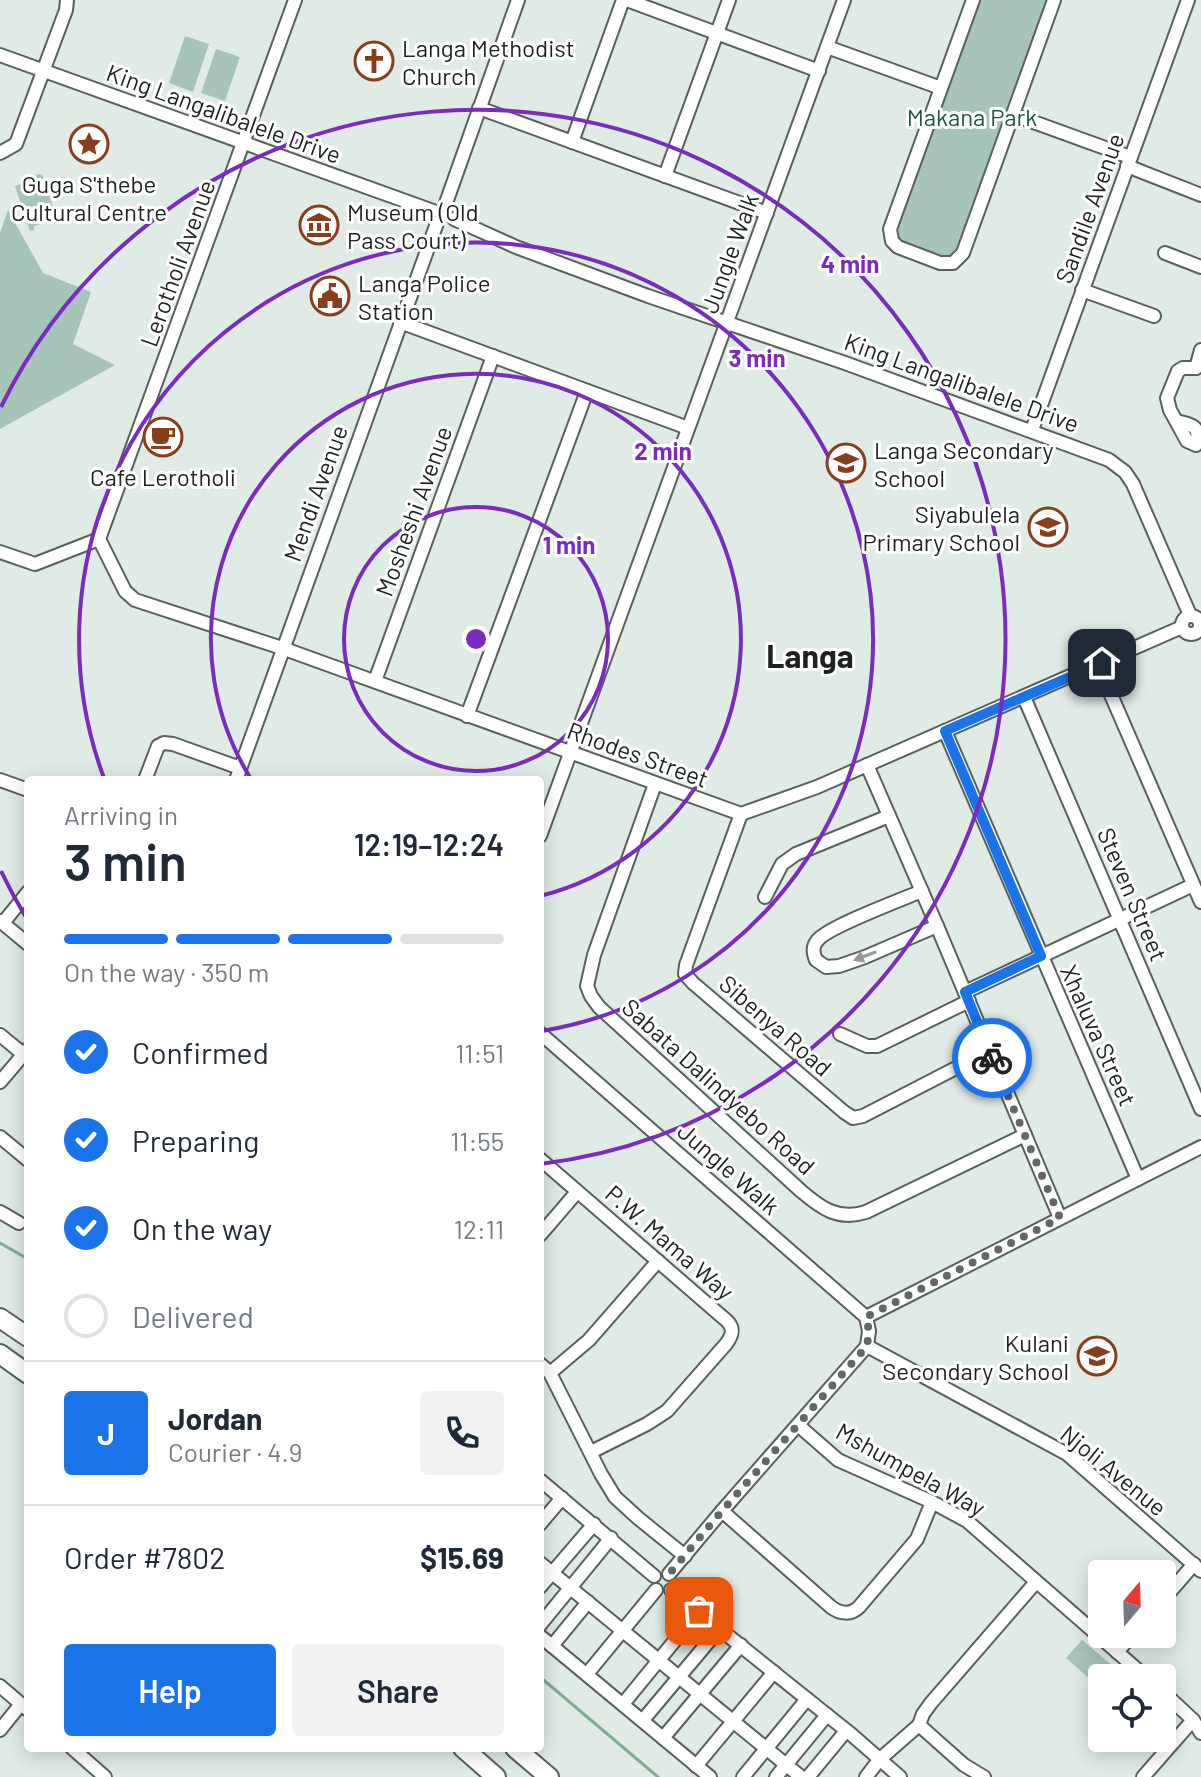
<!DOCTYPE html>
<meta charset="utf-8">
<style>
:root{--surface:#fff;--page:#f2f2f3;--text:#1f2937;--muted:#747a83;--line:#e0e1e3;--accent:#1a73e8}
body{margin:0;font-family:Barlow,sans-serif;background:var(--page);color:var(--text);height:100vh;display:flex;flex-direction:column;font-size:30px;white-space:nowrap}
*{box-sizing:border-box;margin:0}
p{font-size:26px;color:var(--muted)}
.icon{flex:none;width:44px;height:44px;fill:none;stroke:currentColor;stroke-width:2;stroke-linecap:round;stroke-linejoin:round}
.map{position:relative;flex:1;overflow:hidden}
.details{position:absolute;left:24px;top:776px;width:520px;height:976px;display:flex;flex-direction:column;background:var(--surface);border-radius:8px;box-shadow:0 4px 20px #0003}
.details>*{flex:none}
.needle{width:52px;rotate:19deg}
.fabs{position:absolute;left:1088px;top:1560px;display:grid;gap:16px}
.fabs a{display:grid;place-items:center;width:88px;height:88px;border-radius:8px;background:var(--surface);box-shadow:0 4px 20px #0003;font-size:40px}
.pin{position:absolute;display:grid;place-items:center;width:68px;height:68px;color:#fff;margin:-34px;border-radius:16px;box-shadow:0 4px 12px #0006}
.courier{position:absolute;display:grid;place-items:center;width:80px;height:80px;margin:-40px;border:6px solid #1a73e8;border-radius:50%;background:#fff;color:#222;box-shadow:0 2px 10px #0007}
.headline em{font-style:normal;font-weight:600}
.headline div{display:flex;flex-direction:column-reverse}
.headline{display:flex;align-items:center;justify-content:space-between;height:136px;padding:0 40px}
h1{font-size:52px;font-weight:600;line-height:60px}
.bar{display:grid;grid-template-columns:repeat(4,1fr);gap:12px 8px;align-content:center;height:96px;padding:0 40px}
.bar i{height:10px;border-radius:6px;background:var(--line)}
.bar .selected{background:var(--accent)}
.bar p{grid-column:span 4}
.line{display:flex;align-items:center;gap:20px;padding:0 40px;border-top:2px solid var(--line)}
.line div{flex:1}
.round{display:grid;place-items:center;flex:none;width:84px;height:84px;border-radius:8px;background:var(--page)}
ol{padding:0 40px;list-style:none}
li{display:flex;align-items:center;gap:24px;height:88px}
li p{margin-inline-start:auto}
li .icon{padding:8px;border-radius:50%;background:var(--accent);color:#fff;stroke-width:4}
li:last-child{color:var(--muted)}
li i{width:44px;height:44px;border:4px solid var(--line);border-radius:50%}
.action{display:flex;gap:16px;margin-top:auto;padding:16px 40px}
.action a{flex:1;height:92px;border-radius:8px;background:var(--accent);color:#fff;font-size:32px;font-weight:600;line-height:92px;text-align:center}
.action a+a{background:var(--page);color:var(--text)}
.map>svg:first-child{display:block}
.green{fill:#a6c5b8}
.lines{fill:none;stroke-linecap:round;stroke-linejoin:round}
.stream{stroke:#7dad99;stroke-width:3}
.minor-casing{stroke:#58615d;stroke-width:16}
.highway-casing{stroke:#58615d;stroke-width:22}
.minor{stroke:#fff;stroke-width:12}
.highway{stroke:#fff;stroke-width:18}
.oneway{fill:#999b9a}
.done{stroke:#616865;stroke-width:8;stroke-dasharray:0 14.4}
.route{stroke:#1a73e8;stroke-width:10}
.ring{fill:none;stroke:#7b2cbf;stroke-width:4}
.labels{text-anchor:middle;dominant-baseline:central;stroke-width:6;stroke-linejoin:round;paint-order:stroke}
.poi-label{font-size:24px;fill:#1d211f;stroke:#fff;text-anchor:start}
.street-label{font-size:24px;fill:#1d211f;stroke:#fff}
.park-label{font-size:24px;fill:#195743;stroke:#fff}
.district-label{font-size:32px;font-weight:bold;fill:#1d211f;stroke:#fff}
.centre{fill:#7b2cbf;stroke:#fff;stroke-width:4}
.ring-label{font-size:24px;text-anchor:middle;font-weight:bold;fill:#7b2cbf;stroke:#fff;stroke-width:6;stroke-linejoin:round;paint-order:stroke}
</style>
<div class="map">
<svg width="1201" height="1777" viewBox="0 0 1201 1777">
<rect width="100%" height="100%" fill="#e0ebe6"/>
<g class="green">
<path d="M978,0H1049L957,255L946,260L900,244L894,233Z"/>
<path d="M185,36L209,44L193,92L169,83Z"/>
<path d="M216,49L240,57L225,101L201,93Z"/>
<path d="M40,174L43,176L57,219L34,226V230L30,231L15,186L36,178V175Z"/>
<path d="M8,210L43,273L91,292L73,344L115,365L0,429V233Z"/>
<path d="M1082,1640L1120,1672L1115,1678H1102V1690L1066,1658Z"/>
</g>
<g class="lines">
<g class="stream">
<path d="M0,1243L28,1259"/>
<path d="M540,1677L658,1777"/>
</g>
<g class="minor-casing">
<g id="minor">
<path d="M627,0L819,71"/>
<path d="M973,0L890,229L892,241L898,247L940,263H953L963,253L1054,0"/>
<path d="M827,47L941,88"/>
<path d="M0,55L433,211"/>
<path d="M479,108L767,213"/>
<path d="M1014,115L1130,157"/>
<path d="M572,142L623,0"/>
<path d="M0,153L16,144L66,10L67,0"/>
<path d="M1127,166L1201,195"/>
<path d="M665,176L729,0"/>
<path d="M446,203L518,0"/>
<path d="M454,219L516,247L648,296L845,363L1109,460L1125,472L1133,484L1190,615"/>
<path d="M1165,253L1201,267"/>
<path d="M1082,290L1154,316"/>
<path d="M400,322L688,428"/>
<path d="M1196,368L1201,350"/>
<path d="M1176,421C1193,425 1201,426 1196,445L1187,441L1170,410L1167,398L1178,371L1183,368H1196"/>
<path d="M1032,430L1188,0"/>
<path d="M99,539L125,591L135,600L282,648L741,814L817,787L1182,627"/>
<path d="M99,539L295,0"/>
<path d="M0,552L35,564L99,539"/>
<circle cx="1191" cy="625" r="9"/>
<path d="M375,681L493,356"/>
<path d="M1105,681L1201,902"/>
<path d="M1024,697L1201,1109"/>
<path d="M467,716L587,391"/>
<path d="M945,731L1138,1179"/>
<path d="M867,765L937,926L1060,1218"/>
<path d="M0,780L28,790"/>
<path d="M145,780L158,746L164,743L173,744L240,768"/>
<path d="M236,780L437,223"/>
<path d="M655,784L594,955L587,986L591,996L599,1007L801,1191C821,1208 838,1221 866,1212L1025,1135"/>
<path d="M741,814L686,965L685,974L693,983L844,1112L853,1118L863,1116L989,1051"/>
<path d="M540,836L844,0"/>
<path d="M922,891C903,899 825,928 817,941C812,947 813,953 816,960L826,967L839,966L865,957L937,926"/>
<path d="M765,897L782,864L796,854L889,816"/>
<path d="M0,921L28,944"/>
<path d="M3,923L28,892"/>
<path d="M965,992L1193,885"/>
<path d="M540,1033L866,1317L869,1331L867,1346"/>
<path d="M840,1034L867,1046H877L969,1001"/>
<path d="M0,1035L28,1058"/>
<path d="M0,1082L28,1049"/>
<path d="M0,1137L28,1160"/>
<path d="M540,1159L727,1321C735,1329 732,1336 726,1344L667,1411L647,1424L591,1452"/>
<path d="M0,1212L19,1223"/>
<path d="M540,1235L577,1192"/>
<path d="M866,1317L1201,1147"/>
<path d="M867,1346L1067,1454L1201,1571"/>
<path d="M540,1364L550,1373L601,1474L615,1497L638,1518L685,1556"/>
<path d="M550,1373L589,1340L658,1261"/>
<path d="M798,1425L838,1460L932,1502L967,1521L1147,1678"/>
<path d="M540,1480L654,1576"/>
<path d="M722,1511L831,1607C840,1614 851,1615 859,1607L917,1539L932,1502"/>
<path d="M540,1524L562,1498"/>
<path d="M540,1563L801,1777"/>
<path d="M669,1574L722,1511L867,1346"/>
<path d="M540,1587L594,1524"/>
<path d="M671,1590L852,1735L900,1777"/>
<path d="M1162,1601L1194,1564"/>
<path d="M540,1625L611,1538"/>
<path d="M540,1636L710,1777"/>
<path d="M552,1646L588,1602"/>
<path d="M1117,1652L1133,1634"/>
<path d="M587,1674L656,1590"/>
<path d="M0,1686L28,1710"/>
<path d="M1162,1691L1193,1720L1201,1733"/>
<path d="M623,1704L699,1611"/>
<path d="M643,1720L720,1628"/>
<path d="M0,1730L21,1704"/>
<path d="M663,1738L741,1645"/>
<path d="M72,1748L105,1777"/>
<path d="M696,1766L774,1672"/>
<path d="M743,1777L807,1699"/>
<path d="M776,1777L827,1715"/>
<path d="M808,1777L846,1731"/>
<path d="M866,1777L880,1759L919,1725"/>
<path d="M984,1777L964,1765L919,1725L923,1714L931,1703L1036,1582"/>
<path d="M1143,1777L1193,1720"/>
</g>
</g>
<g class="highway-casing">
<g id="highway">
<path d="M0,1318L28,1337"/>
<path d="M0,1354L28,1374"/>
<path d="M463,1748L496,1777"/>
<path d="M515,1748L549,1777"/>
</g>
</g>
<use href="#minor" class="minor"/>
<use href="#highway" class="highway"/>
</g>
<defs><path id="oneway-solid" d="M-6-.8H1V-3.2L6.5 0L1 3.2V.8H-6Z" transform="scale(2)"/></defs>
<use class="oneway" href="#oneway-solid" transform="translate(865 956) rotate(159)"/>
<g class="lines">
<path class="done" d="M699,1611L671,1590L674,1583L669,1574L722,1511L867,1346L869,1331L866,1317L1060,1218L992,1058"/>
<path class="route" d="M992,1058L965,992L1041,956L945,731L1102,663"/>
</g>
<g class="ring">
<circle cx="476" cy="639" r="132"/>
<path d="M251 779A265 265 0 1 1 540 896"/>
<path d="M104 778A397 397 0 1 1 542 1031"/>
<path d="M27 919A529 529 0 0 1 1 871M1 407A529 529 0 1 1 540 1164"/>
</g>
<defs>
<g id="church-ring" transform="scale(2)"><circle r="9.5" fill="#fff" stroke="#863f1a" stroke-width="1.5"/><path d="M-1.2-6h2.4v3.5h3.3v2.4h-3.3V6h-2.4V-.1h-3.3v-2.4h3.3Z" fill="#863f1a"/></g>
<g id="sight-ring" transform="scale(2)"><circle r="9.5" fill="#fff" stroke="#863f1a" stroke-width="1.5"/><path d="M0-6L1.8-2.2L6-1.7L2.9 1.2L3.7 5.4L0 3.3L-3.7 5.4L-2.9 1.2L-6-1.7L-1.8-2.2Z" fill="#863f1a"/></g>
<g id="museum-ring" transform="scale(2)"><circle r="9.5" fill="#fff" stroke="#863f1a" stroke-width="1.5"/><path d="M0-6L6-3V-2H-6V-3ZM-5-1h2V3h-2ZM-1-1h2V3h-2ZM3-1h2V3H3ZM-6 4H6V6H-6Z" fill="#863f1a"/></g>
<g id="civic-ring" transform="scale(2)"><circle r="9.5" fill="#fff" stroke="#863f1a" stroke-width="1.5"/><path d="M-.6-6.5H3V-4.5H.6V-3L4-1V1h2V6H-6V1h2V-1L-.6-3ZM-1.2 2.5V6h2.4V2.5Z" fill="#863f1a"/></g>
<g id="cafe-ring" transform="scale(2)"><circle r="9.5" fill="#fff" stroke="#863f1a" stroke-width="1.5"/><path d="M-5.5-4.5H6V0H3Q3 3.5 0 3.5H-2.5Q-5.5 3.5-5.5 0ZM3-3.2v2h1.7v-2ZM-6 4.5H4V6H-6Z" fill="#863f1a"/></g>
<g id="school-ring" transform="scale(2)"><circle r="9.5" fill="#fff" stroke="#863f1a" stroke-width="1.5"/><path d="M0-5L7-2L0 1L-7-2ZM-4 1L0 2.5L4 1V4Q0 6-4 4Z" fill="#863f1a"/></g>
</defs>
<g fill-rule="evenodd">
<use href="#church-ring" x="374" y="61"/>
<use href="#sight-ring" x="89" y="144"/>
<use href="#museum-ring" x="319" y="225"/>
<use href="#civic-ring" x="330" y="296"/>
<use href="#cafe-ring" x="163" y="437"/>
<use href="#school-ring" x="846" y="463"/>
<use href="#school-ring" x="1048" y="527"/>
<use href="#school-ring" x="1097" y="1356"/>
</g>
<g class="labels">
<g class="poi-label">
<text x="402" y="47">Langa Methodist<tspan x="402" dy="28">Church</tspan></text>
<text x="89" y="183" text-anchor="middle">Guga S'thebe<tspan x="89" dy="28">Cultural Centre</tspan></text>
<text x="347" y="211">Museum (Old<tspan x="347" dy="28">Pass Court)</tspan></text>
<text x="358" y="282">Langa Police<tspan x="358" dy="28">Station</tspan></text>
<text x="874" y="449">Langa Secondary<tspan x="874" dy="28">School</tspan></text>
<text x="163" y="476" text-anchor="middle">Cafe Lerotholi</text>
<text x="1020" y="513" text-anchor="end">Siyabulela<tspan x="1020" dy="28">Primary School</tspan></text>
<text x="1069" y="1342" text-anchor="end">Kulani<tspan x="1069" dy="28">Secondary School</tspan></text>
</g>
<g class="street-label">
<text transform="translate(224 113) rotate(20)">King Langalibalele Drive</text>
<text transform="translate(1089 208) rotate(-70)">Sandile Avenue</text>
<text transform="translate(729 253) rotate(-70)">Jungle Walk</text>
<text transform="translate(177 263) rotate(-70)">Lerotholi Avenue</text>
<text transform="translate(962 382) rotate(20)">King Langalibalele Drive</text>
<text transform="translate(315 493) rotate(-70)">Mendi Avenue</text>
<text transform="translate(413 511) rotate(-70)">Mosheshi Avenue</text>
<text transform="translate(638 754) rotate(20)">Rhodes Street</text>
<text transform="translate(1133 894) rotate(67)">Steven Street</text>
<text transform="translate(776 1025) rotate(41)">Sibenya Road</text>
<text transform="translate(1099 1035) rotate(66)">Xhaluva Street</text>
<text transform="translate(719 1086) rotate(42)">Sabata Dalindyebo Road</text>
<text transform="translate(729 1168) rotate(41)">Jungle Walk</text>
<text transform="translate(670 1242) rotate(41)">P.W. Mama Way</text>
<text transform="translate(911 1469) rotate(29)">Mshumpela Way</text>
<text transform="translate(1114 1470) rotate(39)">Njoli Avenue</text>
</g>
<g class="park-label">
<text x="972" y="116">Makana Park</text>
</g>
<g class="district-label">
<text x="810" y="655">Langa</text>
</g>
</g>
<circle cx="476" cy="639" r="12" class="centre"/>
<g class="ring-label">
<text x="850" y="273">4 min</text>
<text x="757" y="367">3 min</text>
<text x="663" y="460">2 min</text>
<text x="569" y="554">1 min</text>
</g>
</svg>
<div class="fabs">
<a><svg class="needle" viewBox="-14 -14 28 28"><path d="M0-13l5 13h-10z" fill="#e53935"/><path d="M0 13l5-13h-10z" fill="#747a83"/></svg></a>
<a><svg class="icon" aria-label="locate" viewBox="0 0 24 24"><circle cx="12" cy="12" r="6"/><path d="M12 2v4M12 18v4M2 12h4M18 12h4"/></svg></a>
</div>
<div class="pin" style="left:699px;top:1611px;background:#ea580c"><svg class="icon" aria-label="bag" viewBox="0 0 24 24"><path d="M5 8h14l-1 12H6zM9 8a3 3 0 0 1 6 0"/></svg></div>
<div class="pin" style="left:1102px;top:663px;background:#1f2937"><svg class="icon" aria-label="home" viewBox="0 0 24 24"><path d="M3 11l9-7 9 7M6 9v11h12V9"/></svg></div>
<div class="courier" style="left:992px;top:1058px"><svg class="icon" aria-label="bike" viewBox="0 0 24 24"><circle cx="6" cy="16" r="4"/><circle cx="18" cy="16" r="4"/><path d="M6 16l4-8h5l3 8M10 8l3 8H6M13 5h3"/></svg></div>
<section class="details">
<div class="headline"><div><h1>3 min</h1><p>Arriving in</p></div><em>12:19–12:24</em></div>
<div class="bar"><i class="selected"></i><i class="selected"></i><i class="selected"></i><i></i><p>On the way · 350 m</p></div>
<ol>
<li><svg class="icon" aria-label="check" viewBox="0 0 24 24"><path d="M5 12l5 5 9-10"/></svg>Confirmed<p>11:51</p></li>
<li><svg class="icon" aria-label="check" viewBox="0 0 24 24"><path d="M5 12l5 5 9-10"/></svg>Preparing<p>11:55</p></li>
<li><svg class="icon" aria-label="check" viewBox="0 0 24 24"><path d="M5 12l5 5 9-10"/></svg>On the way<p>12:11</p></li>
<li><i></i>Delivered</li>
</ol>
<div class="line" style="height:144px"><b class="round" style="background:var(--accent);color:#fff">J</b><div><b>Jordan</b><p>Courier · 4.9</p></div><a class="round"><svg class="icon" aria-label="phone" viewBox="0 0 24 24"><path d="M5 4h4l2 5-3 2q2 4 5 5l2-3 5 2v4C11 20 4 13 5 4z"/></svg></a></div>
<div class="line" style="height:104px"><div>Order #7802</div><b>$15.69</b></div>
<div class="action"><a>Help</a><a>Share</a></div>
</section>
</div>
